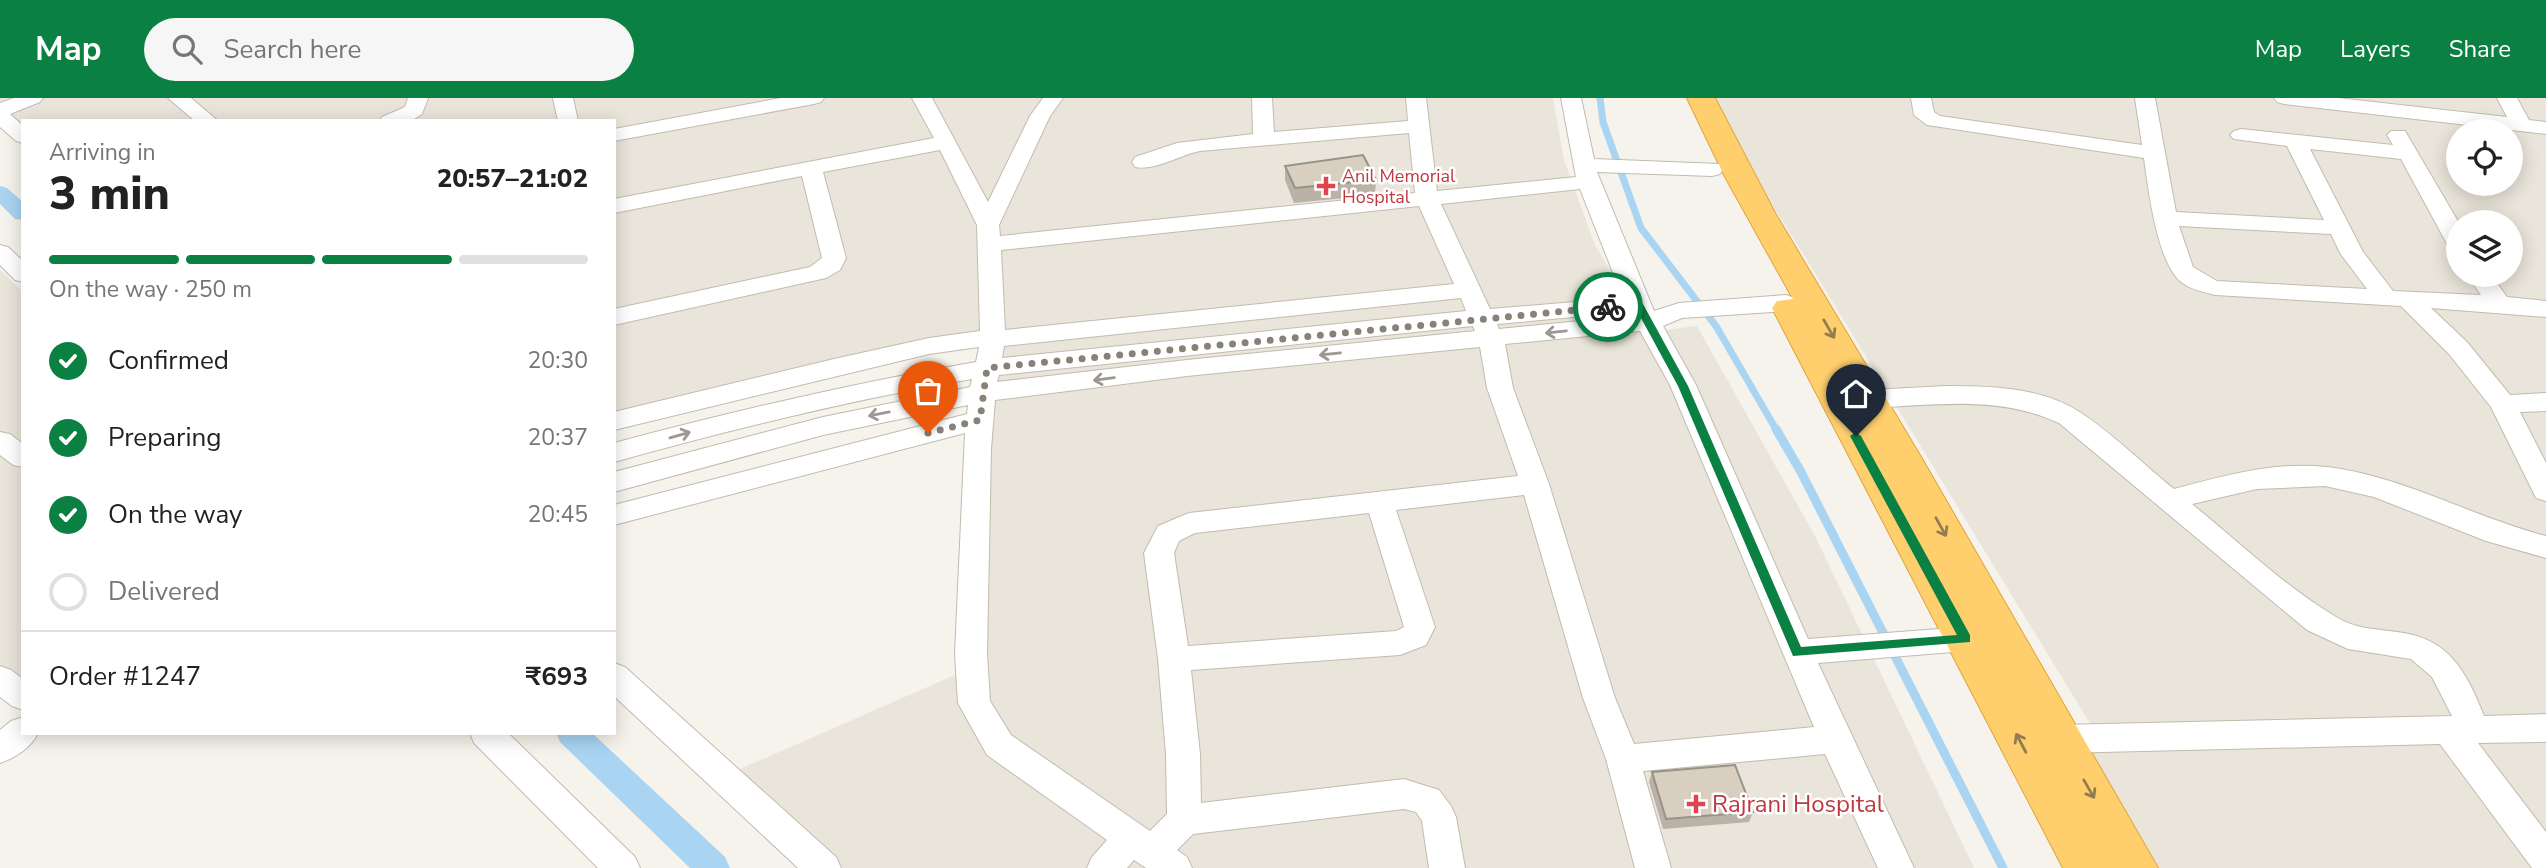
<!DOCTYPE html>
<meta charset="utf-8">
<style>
:root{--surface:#fff;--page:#f6f6f6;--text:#222;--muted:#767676;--line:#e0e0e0;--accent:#0b8043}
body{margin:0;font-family:"Nunito Sans",sans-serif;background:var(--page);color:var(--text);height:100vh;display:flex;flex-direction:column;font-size:26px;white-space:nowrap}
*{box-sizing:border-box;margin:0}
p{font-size:23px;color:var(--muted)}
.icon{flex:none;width:38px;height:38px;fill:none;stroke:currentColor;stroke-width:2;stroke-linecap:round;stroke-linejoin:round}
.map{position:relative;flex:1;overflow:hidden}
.side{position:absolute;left:21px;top:21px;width:595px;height:616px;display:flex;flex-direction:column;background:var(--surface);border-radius:0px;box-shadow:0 4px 18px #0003}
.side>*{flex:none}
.tools{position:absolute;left:2446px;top:21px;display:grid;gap:14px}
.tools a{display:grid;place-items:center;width:77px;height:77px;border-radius:50%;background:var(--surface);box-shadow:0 4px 18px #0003;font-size:35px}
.pin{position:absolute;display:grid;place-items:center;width:60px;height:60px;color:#fff;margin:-72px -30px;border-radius:50% 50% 50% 0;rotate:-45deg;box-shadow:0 0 7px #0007}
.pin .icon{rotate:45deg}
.courier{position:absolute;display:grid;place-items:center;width:70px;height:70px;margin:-35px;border:5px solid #0b8043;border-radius:50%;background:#fff;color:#222;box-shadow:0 2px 9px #0007}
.overview em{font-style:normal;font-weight:800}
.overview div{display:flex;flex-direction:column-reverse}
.overview{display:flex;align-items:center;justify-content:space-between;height:119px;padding:0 28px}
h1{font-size:46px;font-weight:800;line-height:52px}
.bar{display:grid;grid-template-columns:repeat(4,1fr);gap:10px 7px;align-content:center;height:84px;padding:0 28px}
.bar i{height:9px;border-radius:5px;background:var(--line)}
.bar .active{background:var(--accent)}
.bar p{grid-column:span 4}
.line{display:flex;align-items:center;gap:18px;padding:0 28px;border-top:2px solid var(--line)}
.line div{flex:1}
ol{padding:0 28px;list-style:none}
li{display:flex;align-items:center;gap:21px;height:77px}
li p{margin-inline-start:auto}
li .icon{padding:7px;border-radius:50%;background:var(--accent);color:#fff;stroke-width:4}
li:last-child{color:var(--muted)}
li i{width:38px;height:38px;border:4px solid var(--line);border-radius:50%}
header{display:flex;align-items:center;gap:42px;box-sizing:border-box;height:98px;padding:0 35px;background:var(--accent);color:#fff}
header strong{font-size:33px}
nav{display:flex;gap:38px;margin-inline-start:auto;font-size:24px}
.search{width:490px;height:63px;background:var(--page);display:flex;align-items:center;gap:18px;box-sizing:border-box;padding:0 24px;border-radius:38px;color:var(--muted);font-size:26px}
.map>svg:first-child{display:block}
.residential{fill:#eae5da;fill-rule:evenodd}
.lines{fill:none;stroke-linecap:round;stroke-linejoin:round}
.stream-far1{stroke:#a9d4f2;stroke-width:7}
.stream{stroke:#a9d4f2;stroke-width:9}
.canal{fill:#a9d4f2;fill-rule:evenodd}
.minor-casing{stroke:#c2bbae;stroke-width:2}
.highway-casing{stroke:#e0a43c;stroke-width:2}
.minor{fill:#fff;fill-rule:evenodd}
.highway{fill:#ffcf6e;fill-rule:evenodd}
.wall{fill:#bab2a6}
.building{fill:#d8cfc1;stroke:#979187;stroke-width:2}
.oneway{stroke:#937c4e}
.oneway2{stroke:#9c9892}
.route{fill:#0b8043}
.done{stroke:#878178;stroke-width:7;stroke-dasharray:0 12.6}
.health-dot{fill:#e0444e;stroke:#fff;stroke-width:2.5}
.labels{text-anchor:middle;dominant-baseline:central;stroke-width:5;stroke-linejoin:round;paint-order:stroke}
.far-health-label{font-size:18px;fill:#be3a42;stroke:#fff;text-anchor:start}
.near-health-label{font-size:24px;fill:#be3a42;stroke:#fff;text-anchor:start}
</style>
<header>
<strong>Map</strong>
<div class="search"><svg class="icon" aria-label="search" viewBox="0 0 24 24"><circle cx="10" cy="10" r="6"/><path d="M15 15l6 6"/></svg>Search here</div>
<nav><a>Map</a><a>Layers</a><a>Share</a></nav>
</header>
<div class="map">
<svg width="2546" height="770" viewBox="0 0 2546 770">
<rect width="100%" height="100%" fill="#f6f3ec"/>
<g class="residential">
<path d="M0,0H1553L1564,62L1595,147L1648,234L1697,228L1816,440L1974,770H843L740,671L980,566L996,248L991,240L614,319V23H23V41L0,21Z"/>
<path d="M1713,0H2546V770H2155L2094,668L2091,627L1799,149L1737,52ZM2459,33H2511V86H2459ZM2459,124H2511V177H2459Z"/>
<path d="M0,172L23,194V610L0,591Z"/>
</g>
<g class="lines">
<path class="stream-far1" d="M1600,0L1603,24L1641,130L1716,228L1777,333"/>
<path class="stream" d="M1776,331L1801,374L2003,770"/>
<g class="canal">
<path d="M0,88L7,90L23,104V122L15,121L0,106Z"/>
<path d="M556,635H592L725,759L730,770H690L560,644Z"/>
</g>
<g class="minor-casing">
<g id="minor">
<path d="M14,0H43L40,4L10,16L23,28V45L16,43L0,29V5Z"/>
<path d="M168,0H191L218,23H195Z"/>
<path d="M408,0H428L422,16L411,23H379L382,19L405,9Z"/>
<path d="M553,0H573L578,23H558Z"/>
<path d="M781,0H824L821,4L814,6L614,43V31Z"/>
<path d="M912,0H932L988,104L1030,18L1043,0H1063L1050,18L999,127L1000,138L1415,95L1409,35L1200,53C1180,57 1155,73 1135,69L1132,64L1135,59L1177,45L1253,36L1252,0H1272L1274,34L1408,23L1406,0H1426L1437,93L1576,79L1561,0H1581L1594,61L1720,66L1723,71L1720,76L1712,78L1597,74L1654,213L1679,205L1786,197L1795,200L1798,205L1795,210L1786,213L1682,220L1663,228L1696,287L1808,541L1965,529L1976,532L1981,541L1976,550L1965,553L1818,565L1914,770H1878L1825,656L1643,673L1671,770H1635L1606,661L1583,600L1524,397L1396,412L1435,529L1426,547L1400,557L1191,572L1200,656L1201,705L1404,681L1439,692L1451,708L1456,719L1465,770H1429L1422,723L1416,714L1404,711L1193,736L1177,752L1187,759L1192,770H1146L1134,762L1127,770H1087L1092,759L1107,742L987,657L958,605L955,556L965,335L614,427V407L967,316L968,307L823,337L614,394V374L823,319L970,289L972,281C851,302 732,331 614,364V345C734,313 854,285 976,264L979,249L929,256L614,332V314L834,261L929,240L980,233L977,127L940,52L823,74L846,160L840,172L826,180L614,227V211L810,169L822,160L802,78L614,115V101L934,40ZM1580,91L1623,200L1490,211L1441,106ZM1419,108L1454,186L1005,232L1001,152ZM1461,200L1466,213L1002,260L1004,248ZM1630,214L1632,218L1499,231L1497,226ZM1473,228L1475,233L1187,262L997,284L999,277ZM1640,233L1670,287L1814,629L1634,646L1615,600L1549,386L1513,290L1505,246ZM1480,249L1487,290L1518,378L1189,415L1158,428L1144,455L1158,561L1166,656L1167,716L1150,733L1011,637L990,603L987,556L991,351L995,302L1187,278ZM1369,415L1404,529L1396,533L1188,548L1174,455L1179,443L1195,435Z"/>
<path d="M1911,0H1931L1934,14L1940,18L2142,47L2135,0H2155L2176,114L2324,122L2287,48L2234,41L2230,37L2234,33L2241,31L2393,47L2387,37L2391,33H2405L2459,125V153L2451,151L2447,146L2401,61L2310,51L2363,154L2393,193L2481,197L2467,177H2491L2507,199L2546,203V219L2431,210L2467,244L2510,297L2546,295V313L2520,314L2546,365V403L2536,400L2491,309L2449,256L2401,208L2215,197C2203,194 2189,191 2180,183C2157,163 2148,90 2144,60L1927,27L1914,17ZM2179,128L2331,136L2340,155L2367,191L2217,183L2193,169Z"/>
<path d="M2274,0H2338L2507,19L2497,0H2517L2529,22L2546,24V36L2284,6L2277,4Z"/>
<path d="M0,147L8,149L23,163V184L15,182L0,167Z"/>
<path d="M1946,288C1990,288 2040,289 2078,313C2110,333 2144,367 2174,391C2223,378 2275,363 2327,369C2403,378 2472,419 2546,438V460L2486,443L2374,399L2325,388L2257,391L2192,406C2239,444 2284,488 2336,519C2356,531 2375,531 2397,534C2449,540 2466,573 2484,618L2546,616V644L2478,645L2546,734V770H2532L2440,646L2060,655L2048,651L2043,641L2048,631L2060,627L2452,618L2432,579L2411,561L2348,551L2307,532L2059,325C1999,297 1934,307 1870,310L1861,307L1857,301L1861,295L1870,292Z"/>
<path d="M0,334L10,336L23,346V369L13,367L0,357Z"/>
<path d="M614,565L625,569L836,759L841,770H798L614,598Z"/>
<path d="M0,568L11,572L23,581V612L12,608L0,599Z"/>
<path d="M23,619V635H38C31,650 15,660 0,665V632L11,623Z"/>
<path d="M470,635H508L635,759L640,770H598L474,645Z"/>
</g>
</g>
<g class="highway-casing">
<path id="highway" d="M1687,0H1715L1775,115L1921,359L2158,770H2063L1772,210L1777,203L1793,201L1724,77Z"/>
</g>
<use href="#minor" class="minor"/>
<use href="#highway" class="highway"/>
</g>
<g class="wall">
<path d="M1285,68L1376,82L1375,97L1294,105L1285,82Z"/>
<path d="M1652,674L1753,714L1749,724L1663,731L1649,684Z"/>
</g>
<g class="building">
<path d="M1363,57L1376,82L1295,90L1285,68Z"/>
<path d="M1735,667L1753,714L1666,721L1652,674Z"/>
</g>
<defs><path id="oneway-shaft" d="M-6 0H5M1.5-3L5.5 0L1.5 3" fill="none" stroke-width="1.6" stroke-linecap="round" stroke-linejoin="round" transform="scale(1.75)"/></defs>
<g class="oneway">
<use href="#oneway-shaft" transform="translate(1829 231) rotate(60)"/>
<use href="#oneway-shaft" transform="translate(1941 429) rotate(61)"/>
<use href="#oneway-shaft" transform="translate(2021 645) rotate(-118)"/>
<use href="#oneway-shaft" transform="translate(2089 691) rotate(60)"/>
</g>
<g class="oneway2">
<use href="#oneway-shaft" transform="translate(1556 234) rotate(174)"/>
<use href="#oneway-shaft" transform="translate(1330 256) rotate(174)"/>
<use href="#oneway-shaft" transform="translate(1104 281) rotate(173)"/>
<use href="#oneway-shaft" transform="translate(879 316) rotate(169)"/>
<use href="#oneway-shaft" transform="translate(680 337) rotate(-16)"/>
</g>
<path class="route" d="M1638,203L1643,206L1688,288L1801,549L1957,537L1850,338L1856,334L1861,338L1970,537V544L1793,558L1678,288L1635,209L1608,212L1603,209L1608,205Z"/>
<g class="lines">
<path class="done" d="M928,335L980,322L987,270L1608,209"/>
</g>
<g class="health-dot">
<path d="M1322.5 77.5h7v7h7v7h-7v7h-7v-7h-7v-7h7z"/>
<path d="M1692.5 695.5h7v7h7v7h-7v7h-7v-7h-7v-7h7z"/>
</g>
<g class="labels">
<g class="far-health-label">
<text x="1342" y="78">Anil Memorial<tspan x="1342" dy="21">Hospital</tspan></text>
</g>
<g class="near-health-label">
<text x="1712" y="706">Rajrani Hospital</text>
</g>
</g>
</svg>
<div class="tools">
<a><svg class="icon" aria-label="locate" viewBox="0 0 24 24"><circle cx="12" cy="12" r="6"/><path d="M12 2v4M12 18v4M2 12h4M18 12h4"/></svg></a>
<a><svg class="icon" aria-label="layers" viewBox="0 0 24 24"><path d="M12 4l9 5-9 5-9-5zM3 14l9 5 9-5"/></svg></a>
</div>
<div class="pin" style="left:928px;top:335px;background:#ea580c"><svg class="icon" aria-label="bag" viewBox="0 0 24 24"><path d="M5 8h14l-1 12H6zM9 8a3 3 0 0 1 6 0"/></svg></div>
<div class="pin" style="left:1856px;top:338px;background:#1f2937"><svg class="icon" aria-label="home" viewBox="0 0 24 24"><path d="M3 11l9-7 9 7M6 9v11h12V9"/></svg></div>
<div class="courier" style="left:1608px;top:209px"><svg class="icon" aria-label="bike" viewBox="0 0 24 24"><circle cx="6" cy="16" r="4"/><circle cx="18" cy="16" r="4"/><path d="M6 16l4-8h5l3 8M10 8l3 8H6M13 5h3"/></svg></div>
<section class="side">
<div class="overview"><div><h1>3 min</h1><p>Arriving in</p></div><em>20:57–21:02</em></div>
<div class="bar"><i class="active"></i><i class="active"></i><i class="active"></i><i></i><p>On the way · 250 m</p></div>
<ol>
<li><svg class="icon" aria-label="check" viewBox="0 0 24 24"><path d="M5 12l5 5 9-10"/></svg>Confirmed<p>20:30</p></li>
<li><svg class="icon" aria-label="check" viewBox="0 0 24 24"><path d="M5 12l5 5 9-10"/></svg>Preparing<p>20:37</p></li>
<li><svg class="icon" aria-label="check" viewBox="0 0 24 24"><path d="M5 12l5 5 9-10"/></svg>On the way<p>20:45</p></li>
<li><i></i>Delivered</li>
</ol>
<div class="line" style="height:91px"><div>Order #1247</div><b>₹693</b></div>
</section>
</div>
